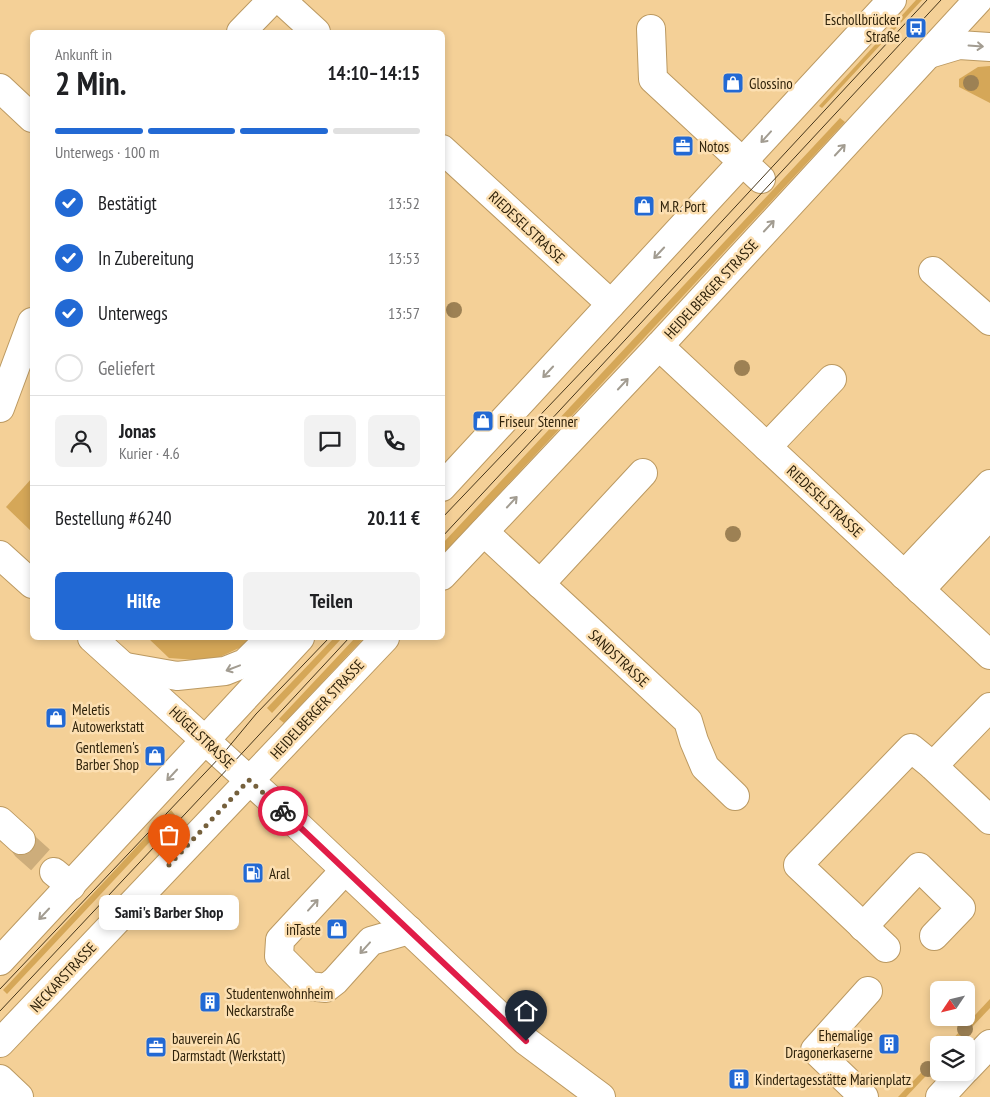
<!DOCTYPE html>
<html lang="de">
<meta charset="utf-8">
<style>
:root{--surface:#fff;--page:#f2f2f2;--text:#202124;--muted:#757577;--line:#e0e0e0;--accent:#2269d4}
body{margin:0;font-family:"PT Sans Narrow",sans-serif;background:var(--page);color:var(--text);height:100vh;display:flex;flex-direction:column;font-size:19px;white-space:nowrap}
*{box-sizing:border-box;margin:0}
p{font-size:16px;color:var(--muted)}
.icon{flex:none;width:28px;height:28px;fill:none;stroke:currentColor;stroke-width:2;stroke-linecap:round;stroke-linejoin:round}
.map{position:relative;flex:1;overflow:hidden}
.sheet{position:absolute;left:30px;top:30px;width:415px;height:610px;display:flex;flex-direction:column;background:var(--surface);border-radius:8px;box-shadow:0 2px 8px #0003}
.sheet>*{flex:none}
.needle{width:32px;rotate:235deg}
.fabs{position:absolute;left:930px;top:981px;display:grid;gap:10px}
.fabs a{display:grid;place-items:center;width:45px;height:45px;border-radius:8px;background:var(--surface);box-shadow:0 2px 8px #0003;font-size:25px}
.pin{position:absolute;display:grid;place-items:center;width:42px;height:42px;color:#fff;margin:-51px -21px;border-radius:50% 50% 50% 0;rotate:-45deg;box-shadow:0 0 5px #0007}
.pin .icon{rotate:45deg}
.courier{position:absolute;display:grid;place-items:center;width:50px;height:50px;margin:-25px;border:4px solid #e11d48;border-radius:50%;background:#fff;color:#222;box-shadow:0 1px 6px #0007}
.bubble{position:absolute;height:35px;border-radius:8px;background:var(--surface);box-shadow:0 2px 8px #0003;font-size:16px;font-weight:600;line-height:35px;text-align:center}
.summary em{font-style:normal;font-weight:600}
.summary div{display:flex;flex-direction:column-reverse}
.summary{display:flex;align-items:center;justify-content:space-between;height:85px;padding:0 25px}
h1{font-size:32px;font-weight:600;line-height:38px}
.bar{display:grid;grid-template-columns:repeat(4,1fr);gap:8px 5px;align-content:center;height:60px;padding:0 25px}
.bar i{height:6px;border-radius:4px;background:var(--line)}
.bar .current{background:var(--accent)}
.bar p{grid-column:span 4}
.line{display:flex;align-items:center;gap:12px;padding:0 25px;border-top:1px solid var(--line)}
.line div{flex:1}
.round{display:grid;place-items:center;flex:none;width:52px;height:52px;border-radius:8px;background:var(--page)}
ol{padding:0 25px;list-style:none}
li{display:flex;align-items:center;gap:15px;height:55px}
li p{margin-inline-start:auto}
li .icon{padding:5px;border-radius:50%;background:var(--accent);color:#fff;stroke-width:4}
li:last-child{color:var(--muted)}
li i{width:28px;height:28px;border:2px solid var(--line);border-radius:50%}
.primary-button{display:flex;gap:10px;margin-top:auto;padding:10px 25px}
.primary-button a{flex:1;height:58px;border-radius:8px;background:var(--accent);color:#fff;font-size:20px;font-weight:600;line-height:58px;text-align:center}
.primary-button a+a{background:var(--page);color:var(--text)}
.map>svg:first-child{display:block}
.green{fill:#d5a758}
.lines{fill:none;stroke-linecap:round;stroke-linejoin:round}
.minor-tunnel{stroke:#cdad7b;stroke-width:28;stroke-dasharray:28 14;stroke-linecap:butt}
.minor-casing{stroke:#bb9961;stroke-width:30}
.major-casing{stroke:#bb9961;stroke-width:30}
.minor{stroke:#fff;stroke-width:28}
.major{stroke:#fff;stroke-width:28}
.tram{stroke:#45351a;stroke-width:1}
.tree{fill:#9d8154}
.oneway{stroke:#a29c91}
.done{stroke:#75603c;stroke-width:5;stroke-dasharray:0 9}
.route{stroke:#e11d48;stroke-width:6}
.labels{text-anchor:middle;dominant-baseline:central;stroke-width:5;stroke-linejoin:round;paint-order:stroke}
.poi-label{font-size:15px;fill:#30230b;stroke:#fcdfb1;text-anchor:start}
.street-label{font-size:15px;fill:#30230b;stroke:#fcdfb1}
</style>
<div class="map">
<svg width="990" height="1097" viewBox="0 0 990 1097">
<rect width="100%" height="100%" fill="#f4d097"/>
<g class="green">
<path d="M916,0H922L822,108L819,106Z"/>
<path d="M990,66V103L959,87V79L978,67Z"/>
<path d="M840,118L845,122L443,554V543Z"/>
<path d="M32,478V532L6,507Z"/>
<path d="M148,638H255L250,643L211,661L169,658Z"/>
<path d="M334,638H342L272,713L267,708Z"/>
<path d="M355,638H364L284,723L279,719Z"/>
<path d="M171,810L175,815L7,994L3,990Z"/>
<path d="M990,999V1008L955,1045H947Z"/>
<path d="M939,1054V1062L906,1097H898Z"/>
</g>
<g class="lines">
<path class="minor-tunnel" d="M21,840L26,847L54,872"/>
<g class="minor-casing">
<g id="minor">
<path d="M281,0L316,32"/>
<path d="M651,29L653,79L761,179"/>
<path d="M241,32L272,0"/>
<path d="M0,88L32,118"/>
<path d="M442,149L611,304"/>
<path d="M933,271L990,321"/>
<path d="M659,346L990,655"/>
<path d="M0,408L32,322"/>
<path d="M767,447L832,379"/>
<path d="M484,532L688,721L694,741L705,767L735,796"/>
<path d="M904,575L990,484"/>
<path d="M540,584L643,473"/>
<path d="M920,590L990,515"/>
<path d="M933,766L990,820"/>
<path d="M0,821L21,840"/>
<path d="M345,870L280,940L279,956L309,986L326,988L335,981L371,941L409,930"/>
<path d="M54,872L71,886"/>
<path d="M863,927L919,867L961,908L934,936"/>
<path d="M886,948L798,865L911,748L933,766L990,707"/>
<path d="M0,1079L19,1097"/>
<path d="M864,1097L815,1050L868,991"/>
</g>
</g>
<g class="major-casing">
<g id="major">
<path d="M929,54L959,45L990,47"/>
<path d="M442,487L892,0"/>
<path d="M0,555L32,584"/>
<path d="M442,576L659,346L978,0"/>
<path d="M92,638L271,800L526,1041L601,1097"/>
<path d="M126,667L177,676L225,671L245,663L270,638"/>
<path d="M0,961L300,638"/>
<path d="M0,1043L385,638"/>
<path d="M966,1069L990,1044"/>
<path d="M940,1097L963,1072"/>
</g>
</g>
<use href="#minor" class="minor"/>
<use href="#major" class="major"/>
<g class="tram">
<path d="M442,518L609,343L927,0"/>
<path d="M442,537L941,0"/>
<path d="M0,989L222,755L256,714L329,638"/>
<path d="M0,1011L232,764L349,638"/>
</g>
</g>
<g class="tree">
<circle cx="971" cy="83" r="8"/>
<circle cx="454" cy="310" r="8"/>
<circle cx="742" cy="368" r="8"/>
<circle cx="733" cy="534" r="8"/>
<circle cx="965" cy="1029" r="8"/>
<circle cx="928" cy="1069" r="8"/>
</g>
<defs><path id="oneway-shaft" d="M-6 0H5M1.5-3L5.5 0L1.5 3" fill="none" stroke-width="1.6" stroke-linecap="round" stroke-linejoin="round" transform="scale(1.25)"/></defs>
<g class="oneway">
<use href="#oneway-shaft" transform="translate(976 46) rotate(4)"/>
<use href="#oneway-shaft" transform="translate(766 137) rotate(132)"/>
<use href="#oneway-shaft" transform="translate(840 150) rotate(-47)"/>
<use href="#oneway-shaft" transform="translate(769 226) rotate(-47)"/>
<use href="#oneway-shaft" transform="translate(659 253) rotate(133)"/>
<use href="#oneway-shaft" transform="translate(548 372) rotate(133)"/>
<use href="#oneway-shaft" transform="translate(623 384) rotate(-47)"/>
<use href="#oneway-shaft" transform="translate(512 502) rotate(-47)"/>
<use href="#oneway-shaft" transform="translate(233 668) rotate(159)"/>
<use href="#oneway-shaft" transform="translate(172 775) rotate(133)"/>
<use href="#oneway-shaft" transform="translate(313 905) rotate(-48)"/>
<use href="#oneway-shaft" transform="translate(44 914) rotate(133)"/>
<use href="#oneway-shaft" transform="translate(365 948) rotate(132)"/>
</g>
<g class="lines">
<path class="done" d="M169,865L249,780L283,811"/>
<path class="route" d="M283,811L526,1041"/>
</g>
<defs>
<g id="bus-square" transform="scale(1.125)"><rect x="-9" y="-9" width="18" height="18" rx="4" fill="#2269d4" stroke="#fcdfb1"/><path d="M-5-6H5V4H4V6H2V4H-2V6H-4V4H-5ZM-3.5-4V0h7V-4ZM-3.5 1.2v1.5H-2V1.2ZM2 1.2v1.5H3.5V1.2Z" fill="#fff"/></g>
<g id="shop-square" transform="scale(1.125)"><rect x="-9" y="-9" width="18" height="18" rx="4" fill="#2269d4" stroke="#fcdfb1"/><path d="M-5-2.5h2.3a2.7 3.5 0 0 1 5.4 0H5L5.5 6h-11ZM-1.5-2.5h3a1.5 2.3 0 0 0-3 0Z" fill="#fff"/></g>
<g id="office-square" transform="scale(1.125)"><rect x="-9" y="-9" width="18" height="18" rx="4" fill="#2269d4" stroke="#fcdfb1"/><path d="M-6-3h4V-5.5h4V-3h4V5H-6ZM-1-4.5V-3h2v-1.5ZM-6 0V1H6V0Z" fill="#fff"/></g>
<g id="fuel-square" transform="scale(1.125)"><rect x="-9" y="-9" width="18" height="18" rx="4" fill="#2269d4" stroke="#fcdfb1"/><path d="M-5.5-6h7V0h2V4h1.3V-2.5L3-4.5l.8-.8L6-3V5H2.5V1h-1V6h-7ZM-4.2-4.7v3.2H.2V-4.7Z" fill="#fff"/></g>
<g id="building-square" transform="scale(1.125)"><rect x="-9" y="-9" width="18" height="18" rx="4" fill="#2269d4" stroke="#fcdfb1"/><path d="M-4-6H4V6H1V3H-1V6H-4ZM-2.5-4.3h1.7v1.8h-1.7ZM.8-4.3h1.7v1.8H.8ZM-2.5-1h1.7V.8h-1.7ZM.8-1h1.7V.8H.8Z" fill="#fff"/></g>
</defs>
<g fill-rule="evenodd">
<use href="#bus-square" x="916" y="28"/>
<use href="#shop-square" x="733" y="83"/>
<use href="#office-square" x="683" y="146"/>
<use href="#shop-square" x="644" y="206"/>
<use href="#shop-square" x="483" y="421"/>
<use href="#shop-square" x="56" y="718"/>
<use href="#shop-square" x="155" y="756"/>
<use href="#fuel-square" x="253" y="873"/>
<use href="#shop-square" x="337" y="929"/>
<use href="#building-square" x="210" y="1002"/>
<use href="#building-square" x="889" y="1044"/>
<use href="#office-square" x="156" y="1047"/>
<use href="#building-square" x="739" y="1079"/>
</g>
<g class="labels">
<g class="poi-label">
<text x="900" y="19" text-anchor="end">Eschollbrücker<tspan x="900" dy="17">Straße</tspan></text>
<text x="749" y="83">Glossino</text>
<text x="699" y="146">Notos</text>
<text x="660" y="206">M.R. Port</text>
<text x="499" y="421">Friseur Stenner</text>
<text x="72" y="709">Meletis<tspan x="72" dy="17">Autowerkstatt</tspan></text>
<text x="139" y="747" text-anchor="end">Gentlemen's<tspan x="139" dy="17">Barber Shop</tspan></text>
<text x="269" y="873">Aral</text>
<text x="321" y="929" text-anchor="end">inTaste</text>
<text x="226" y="993">Studentenwohnheim<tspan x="226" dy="17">Neckarstraße</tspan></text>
<text x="873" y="1035" text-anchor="end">Ehemalige<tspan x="873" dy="17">Dragonerkaserne</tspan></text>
<text x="172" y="1038">bauverein AG<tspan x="172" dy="17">Darmstadt (Werkstatt)</tspan></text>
<text x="755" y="1079">Kindertagesstätte Marienplatz</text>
</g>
<g class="street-label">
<text transform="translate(527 227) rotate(43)">RIEDESELSTRASSE</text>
<text transform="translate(711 289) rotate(-47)">HEIDELBERGER STRASSE</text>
<text transform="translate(825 501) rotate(43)">RIEDESELSTRASSE</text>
<text transform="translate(619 658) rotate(43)">SANDSTRASSE</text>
<text transform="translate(317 709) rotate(-47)">HEIDELBERGER STRASSE</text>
<text transform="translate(202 737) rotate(43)">HÜGELSTRASSE</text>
<text transform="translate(63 977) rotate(-47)">NECKARSTRASSE</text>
</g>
</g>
</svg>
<div class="fabs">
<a><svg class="needle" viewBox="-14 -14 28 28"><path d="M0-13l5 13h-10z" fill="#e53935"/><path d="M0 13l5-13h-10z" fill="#757577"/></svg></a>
<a><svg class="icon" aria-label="layers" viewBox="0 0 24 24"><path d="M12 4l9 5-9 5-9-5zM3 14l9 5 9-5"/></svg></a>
</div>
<div class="pin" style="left:169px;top:865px;background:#ea580c"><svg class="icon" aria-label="bag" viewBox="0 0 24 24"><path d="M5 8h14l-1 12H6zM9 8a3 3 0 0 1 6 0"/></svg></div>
<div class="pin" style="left:526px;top:1041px;background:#1f2937"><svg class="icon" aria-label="home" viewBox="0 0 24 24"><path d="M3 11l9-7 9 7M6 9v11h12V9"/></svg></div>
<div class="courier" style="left:283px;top:811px"><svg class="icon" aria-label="bike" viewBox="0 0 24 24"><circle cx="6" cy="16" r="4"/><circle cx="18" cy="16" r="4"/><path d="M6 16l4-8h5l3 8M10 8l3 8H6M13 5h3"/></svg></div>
<div class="bubble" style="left:99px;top:895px;width:140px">Sami's Barber Shop</div>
<section class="sheet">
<div class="summary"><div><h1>2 Min.</h1><p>Ankunft in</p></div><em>14:10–14:15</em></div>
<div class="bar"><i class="current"></i><i class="current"></i><i class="current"></i><i></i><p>Unterwegs · 100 m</p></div>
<ol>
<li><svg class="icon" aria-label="check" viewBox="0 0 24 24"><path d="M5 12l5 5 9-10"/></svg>Bestätigt<p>13:52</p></li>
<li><svg class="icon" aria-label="check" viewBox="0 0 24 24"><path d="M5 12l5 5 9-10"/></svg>In Zubereitung<p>13:53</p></li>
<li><svg class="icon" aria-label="check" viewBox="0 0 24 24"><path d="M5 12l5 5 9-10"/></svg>Unterwegs<p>13:57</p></li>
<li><i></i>Geliefert</li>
</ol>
<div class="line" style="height:90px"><a class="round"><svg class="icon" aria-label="person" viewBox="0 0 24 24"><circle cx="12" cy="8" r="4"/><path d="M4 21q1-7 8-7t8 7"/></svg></a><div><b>Jonas</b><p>Kurier · 4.6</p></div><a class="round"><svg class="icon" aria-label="chat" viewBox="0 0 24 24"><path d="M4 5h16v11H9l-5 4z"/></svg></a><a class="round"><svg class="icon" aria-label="phone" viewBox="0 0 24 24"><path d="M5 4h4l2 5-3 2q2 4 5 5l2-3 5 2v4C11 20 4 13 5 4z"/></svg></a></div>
<div class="line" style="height:65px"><div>Bestellung #6240</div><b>20.11 €</b></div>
<div class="primary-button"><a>Hilfe</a><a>Teilen</a></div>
</section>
</div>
